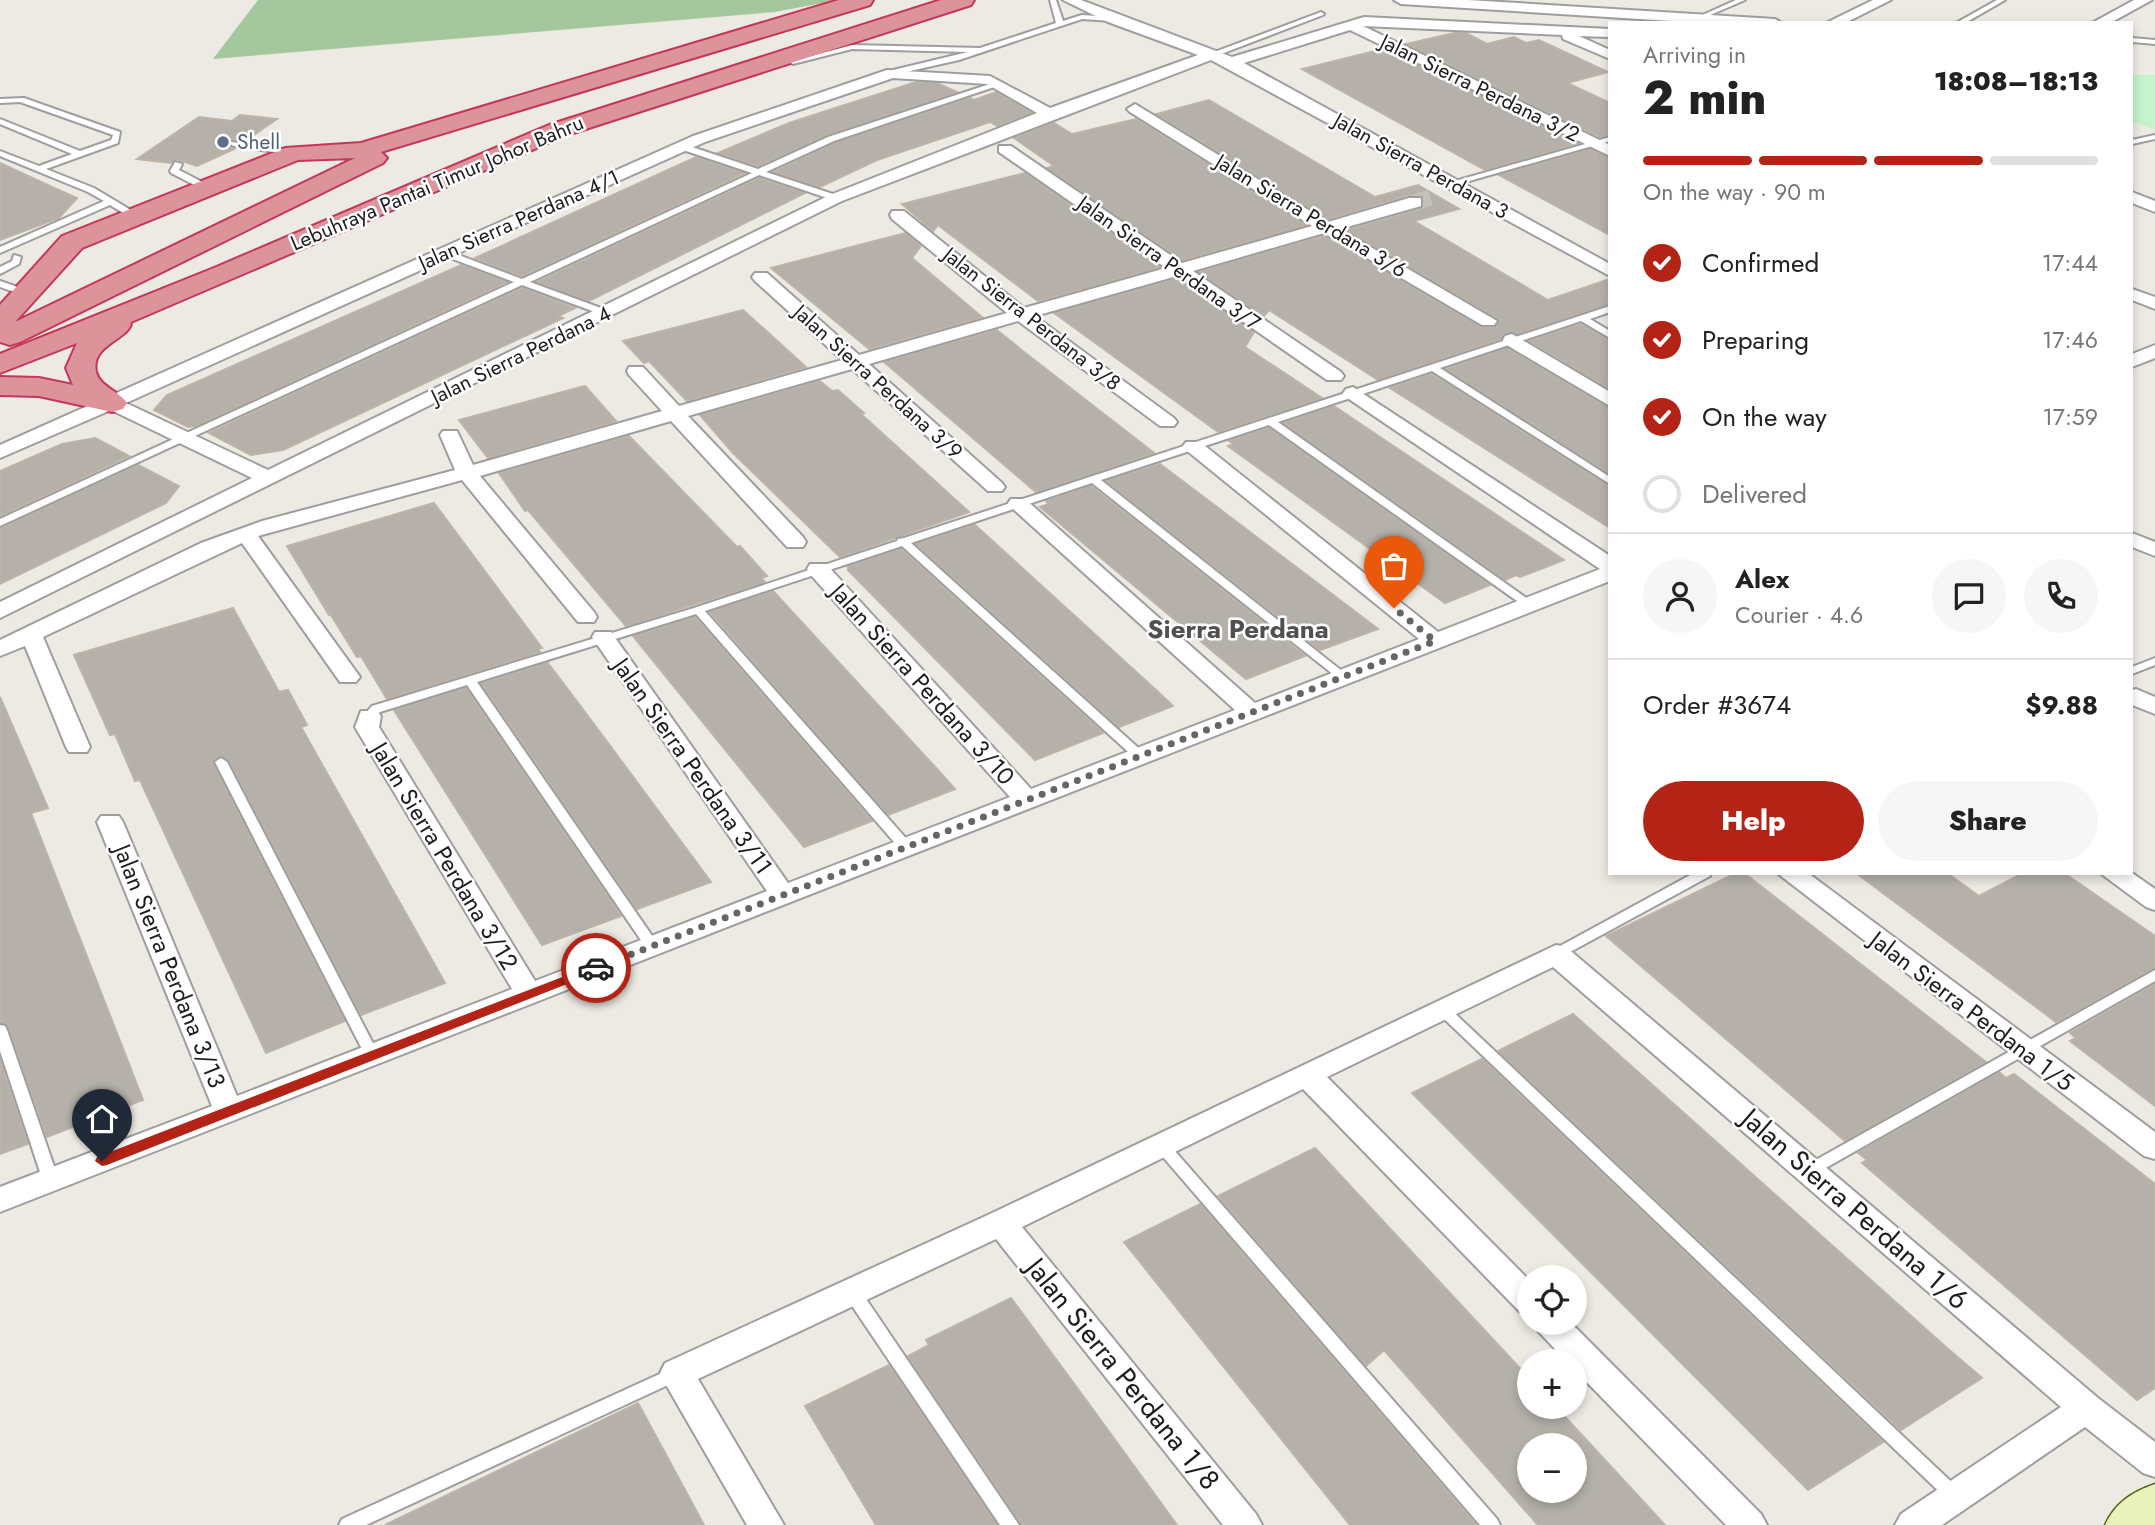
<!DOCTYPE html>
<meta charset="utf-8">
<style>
:root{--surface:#fff;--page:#f6f6f6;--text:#222;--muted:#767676;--line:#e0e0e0;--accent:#b32416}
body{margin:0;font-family:Jost,sans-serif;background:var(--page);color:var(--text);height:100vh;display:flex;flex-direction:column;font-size:26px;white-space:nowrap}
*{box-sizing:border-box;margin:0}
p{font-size:23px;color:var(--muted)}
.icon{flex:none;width:38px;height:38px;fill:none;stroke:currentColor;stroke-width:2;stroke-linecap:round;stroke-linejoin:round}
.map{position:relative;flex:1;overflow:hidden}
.details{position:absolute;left:1608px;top:21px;width:525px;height:854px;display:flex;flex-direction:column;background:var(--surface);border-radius:0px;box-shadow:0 4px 10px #0003}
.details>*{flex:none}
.controls{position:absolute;left:1517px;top:1265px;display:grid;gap:14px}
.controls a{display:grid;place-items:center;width:70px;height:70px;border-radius:50%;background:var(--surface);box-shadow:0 4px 10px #0003;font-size:35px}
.pin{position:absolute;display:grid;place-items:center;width:60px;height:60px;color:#fff;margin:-72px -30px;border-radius:50% 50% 50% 0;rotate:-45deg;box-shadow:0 0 7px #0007}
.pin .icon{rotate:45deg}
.courier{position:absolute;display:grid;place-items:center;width:70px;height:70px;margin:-35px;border:5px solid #b32416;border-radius:50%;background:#fff;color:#222;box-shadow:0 2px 9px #0007}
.summary em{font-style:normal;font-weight:800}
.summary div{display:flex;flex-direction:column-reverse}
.summary{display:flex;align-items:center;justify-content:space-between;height:119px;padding:0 35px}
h1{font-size:46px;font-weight:800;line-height:52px}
.bar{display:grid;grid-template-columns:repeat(4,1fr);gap:10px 7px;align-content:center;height:84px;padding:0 35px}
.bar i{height:9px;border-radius:5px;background:var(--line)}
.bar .current{background:var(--accent)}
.bar p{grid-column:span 4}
.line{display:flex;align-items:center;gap:18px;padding:0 35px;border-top:2px solid var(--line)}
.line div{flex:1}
.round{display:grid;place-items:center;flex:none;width:74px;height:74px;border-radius:37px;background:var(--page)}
ol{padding:0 35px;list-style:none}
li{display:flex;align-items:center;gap:21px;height:77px}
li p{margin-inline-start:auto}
li .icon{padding:7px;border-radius:50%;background:var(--accent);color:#fff;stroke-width:4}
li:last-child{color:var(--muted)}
li i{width:38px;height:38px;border:4px solid var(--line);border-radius:50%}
.button{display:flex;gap:14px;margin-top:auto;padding:14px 35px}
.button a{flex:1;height:80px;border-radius:42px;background:var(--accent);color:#fff;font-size:28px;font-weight:800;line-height:80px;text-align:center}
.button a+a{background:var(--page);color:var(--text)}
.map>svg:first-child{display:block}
.forest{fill:#a5c79d}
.park{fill:#c4f3cc}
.building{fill:#b5b0aa;stroke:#bdb3a7;stroke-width:2;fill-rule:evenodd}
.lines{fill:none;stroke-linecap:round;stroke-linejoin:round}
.street-tunnel{stroke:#c3c1bb;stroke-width:16;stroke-dasharray:16 8;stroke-linecap:butt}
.lane-casing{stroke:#9e9e9e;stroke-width:4}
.street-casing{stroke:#9e9e9e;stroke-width:4}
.secondary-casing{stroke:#561;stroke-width:3}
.highway-casing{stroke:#c4375b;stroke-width:4}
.lane{fill:#fff;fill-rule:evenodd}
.street{fill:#fff;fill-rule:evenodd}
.secondary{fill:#eaf2bc;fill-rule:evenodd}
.highway{fill:#dc939a;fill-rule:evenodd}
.route{fill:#b32416}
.done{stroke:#666562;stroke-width:7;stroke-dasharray:0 12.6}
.service-dot{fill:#5c6f8a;stroke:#fff;stroke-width:2.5}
.labels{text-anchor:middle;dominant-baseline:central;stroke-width:5;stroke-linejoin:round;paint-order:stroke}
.far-street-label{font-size:21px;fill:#1d1d1d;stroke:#fff}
.far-service-label{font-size:21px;fill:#4e5e75;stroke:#fff;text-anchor:start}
.street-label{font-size:24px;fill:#1d1d1d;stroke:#fff}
.neighbourhood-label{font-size:26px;font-weight:bold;fill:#505050;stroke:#fff}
.near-street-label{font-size:28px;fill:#1d1d1d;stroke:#fff}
</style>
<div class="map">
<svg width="2155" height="1525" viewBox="0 0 2155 1525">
<rect width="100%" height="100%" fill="#edeae3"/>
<path class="forest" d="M258,0H838L775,12L213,59Z"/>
<path class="park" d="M2132,75H2155V130L2132,121Z"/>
<g class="building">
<path d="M1454,33H1466L1487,44L1514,37L1526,43L1539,40L1608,72L1567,83L1610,103V135L1600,137L1406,44Z"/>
<path d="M1383,49L1578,143L1485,170L1302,69Z"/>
<path d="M916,82L937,83L957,92L827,135L758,166L718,153L789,123Z"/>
<path d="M996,92L1031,113L997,126L990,122L877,160L820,187L773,172L835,143L970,98L974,100Z"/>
<path d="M1209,100L1375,197L1418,185L1459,209L1414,221L1548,300L1610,279V304L1517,334L1504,333L1501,339L1378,380L1269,310L1264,316L1199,272L1324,236L1481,327L1494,328L1500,320L1347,230L1422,209L1423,196L1408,195L1328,219L1156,114Z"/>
<path d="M240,115L277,119L245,141L230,140L228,145L234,149L197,166L176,159L171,163L137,159L199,117L232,121Z"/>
<path d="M1136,119L1306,225L1182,260L1047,168L1054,166L1014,138L1054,123L1072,134Z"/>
<path d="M1590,149L1610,158V235L1499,175Z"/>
<path d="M696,157L745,173L522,276L475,258Z"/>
<path d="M0,163L52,187L77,198L59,218L0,240Z"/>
<path d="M1025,173L1160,267L1038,301L938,225L933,231L902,204Z"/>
<path d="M759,178L805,193L589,301L537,282Z"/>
<path d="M905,233L921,246L912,258L982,317L869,349L771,268Z"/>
<path d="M461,265L507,282L196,426L188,427L154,410L167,395Z"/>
<path d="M1177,279L1254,332L1245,347L1322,398L1218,432L1054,313Z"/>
<path d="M522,288L575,308L558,316L563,318L283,450L251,455L209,433Z"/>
<path d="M743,310L806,367L687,401L649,361L644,363L623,341Z"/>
<path d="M1581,324L1610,340V389L1529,341Z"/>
<path d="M997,330L1024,352L1154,453L1036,492L884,362Z"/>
<path d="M1507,348L1610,409V474L1446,369Z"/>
<path d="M1432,374L1610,487V528L1390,388Z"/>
<path d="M820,381L832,391L838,390L864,413L861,414L969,512L840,557L733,453L700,415Z"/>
<path d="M585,386L616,421L488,458L459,420Z"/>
<path d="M1334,406L1386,441L1564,560L1520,577L1516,575L1505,580L1284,423Z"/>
<path d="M1269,428L1490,585L1445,603L1228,446L1234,444L1229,441Z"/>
<path d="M629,436L737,547L740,546L767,576L761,578L765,582L626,626L528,510L525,511L499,473Z"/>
<path d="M95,438L129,456L0,516V471L62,444Z"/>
<path d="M1160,464L1361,616L1378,629L1320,650L1106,481Z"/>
<path d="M138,465L179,486L166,503L0,584V528Z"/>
<path d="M1091,486L1305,656L1246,679L1040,507L1049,504L1046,501Z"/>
<path d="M434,503L542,648L538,649L540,652L387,699L361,656L357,657L331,615H329L287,546Z"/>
<path d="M975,525L1156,690L1173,706L1119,727L916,544Z"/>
<path d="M901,549L1103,733L1035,760L848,570V566Z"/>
<path d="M773,591L937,769L955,789L888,815L710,612Z"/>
<path d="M233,608L279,692L288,690L307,725L301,727L445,983L361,1015L229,761L220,756L213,763L345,1021L266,1053L140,780L135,781L115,734L110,735L74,655Z"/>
<path d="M695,617L872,821L804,847L633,636Z"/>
<path d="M548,663L591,720L711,882L637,909L481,683Z"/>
<path d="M466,688L621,916L542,945L394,710Z"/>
<path d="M0,697L48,808L31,813L143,1100L47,1137L9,1029L0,1023Z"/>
<path d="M1736,873H1744L1986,1062L1845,1141L1606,936Z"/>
<path d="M1856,873H1947L1979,896L2023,873H2064L2155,936V968L2056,1022Z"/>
<path d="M2155,984V1106L2070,1041L2076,1038L2070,1033Z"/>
<path d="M1573,1014L1947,1348L1982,1378L1901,1430L1498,1051Z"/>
<path d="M0,1059L28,1144L0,1154Z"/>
<path d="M1482,1059L1883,1442L1808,1490L1412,1093Z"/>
<path d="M1999,1072L2006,1078L2014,1074L2155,1184V1388L2137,1400L1862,1163L1867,1160L1858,1153Z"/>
<path d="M1315,1148L1530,1379V1407H1556L1665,1525H1538L1384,1350L1366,1366L1218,1196ZM1530,1446H1575V1491H1530Z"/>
<path d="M1200,1204L1415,1454L1476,1525H1350L1124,1242Z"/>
<path d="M1011,1298L1089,1404L1177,1525H1022L908,1356L929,1345L926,1340Z"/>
<path d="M889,1365L997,1525H876L805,1406Z"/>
<path d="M638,1403L704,1525H385L547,1447Z"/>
</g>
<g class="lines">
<path class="street-tunnel" d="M1415,202L1436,196"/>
<g class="lane-casing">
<g id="lane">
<path d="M1050,0H1056L1063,21L1082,15L1112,17L1115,19L1112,21L1082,19L959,60L892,75H889V71L968,52L852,49L793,64L789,62L852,45L980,48L1056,23Z"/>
<path d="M1736,0H1745L1701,19L1696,18Z"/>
<path d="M1997,0H2005L1965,23H1956Z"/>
<path d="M1321,12L1324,14L1323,15L1216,56L1209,54Z"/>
<path d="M2132,38L2155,40V44L2132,42Z"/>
<path d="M996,82L1003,84L834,141L766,172L839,196V200H833L759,175L530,282L609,311V315H603L522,285L0,526V519L514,282L442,255V251H448L522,279L752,173L680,149V145H686L758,169L828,137Z"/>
<path d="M24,98L120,132L118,143L46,169L94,188L139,215V219H133L110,205L0,253V247L104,201L88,192L0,156V151L39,166L72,154L0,124V119L80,151L111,140L113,135L20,102L0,103V99Z"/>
<path d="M2155,135V139L2132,144V140Z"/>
<path d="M1610,137V141L1455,185L1448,183Z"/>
<path d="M231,142L294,151L298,153L294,155L234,146L230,144Z"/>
<path d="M175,162L182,164L179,170L210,186V190H204L171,173L170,171Z"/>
<path d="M14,255L21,257L19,264L0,274V267L12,261Z"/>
<path d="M0,281L29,291L30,293L26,296L0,287Z"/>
<path d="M1610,306V312L1590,319L1610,331V338L1581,321L1440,368L1610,477V484L1432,371L1278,422L1532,602L1534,604L1532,606H1524L1269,425L1101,480L1347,675L1349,677L1347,679H1339L1092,483L911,543L1144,753L1146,756L1144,759H1136L902,546L705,611L911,844L912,847L911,850H901L696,614L477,682L657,943L659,946L657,949H647L467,685L380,712L373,719L369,720L363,716L372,706L694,608L897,541L898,539L904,538Z"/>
<path d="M2155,658V665L2132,674V667Z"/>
<path d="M221,758L227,762L379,1055L377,1059H367L365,1055L215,762Z"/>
<path d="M1694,873H1711L1710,876L1561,957H1551L1549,954L1551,951Z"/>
<path d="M2155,970V981L1815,1174L1810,1176L1805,1174L1802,1170L1805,1166Z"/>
<path d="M1443,1005L1448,1007L1961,1491L1964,1496L1961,1501L1955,1504L1949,1501L1438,1013L1436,1010L1438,1007Z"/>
<path d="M0,1025L5,1026L7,1030L59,1181L56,1185L51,1187L46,1185L43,1181L0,1051Z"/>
<path d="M1162,1140L1167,1142L1497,1519L1500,1525H1480L1157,1150L1155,1146L1157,1142Z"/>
<path d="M852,1286L858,1287L1019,1525H1000L846,1297L844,1292L846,1287Z"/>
<path d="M677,1366L683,1368L685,1373L683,1378L366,1525H339L342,1519Z"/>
</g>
</g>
<g class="street-casing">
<g id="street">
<path d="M1063,0H1081L1232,57L1364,17L1610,29V37L1579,36L1610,50V59L1563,39L1562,35L1363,26L1610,145V156L1350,30L1244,63L1610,264V276L1211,60L842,201L0,618V602L252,478L111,410L0,458V445L693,136L887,70L990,76L1050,108L1198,55L1108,22ZM893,78L987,84L1037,113L830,195L268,470L126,403L705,142Z"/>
<path d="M1394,0H1468L1775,19L1782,23H1703L1401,4Z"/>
<path d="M1873,0H1891L1845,23H1826Z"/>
<path d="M2134,0H2152L2110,23H2092Z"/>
<path d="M1135,104L1328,222L1409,198H1421V206L1340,229L1497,321L1494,325H1482L1324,233L1193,271L1341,372L1344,376L1341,380H1327L1177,276L1035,316L1174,418L1177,422L1174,426H1160L1018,321L869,364L1002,483L1005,487L1002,491H988L852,369L688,416L803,537L806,542L803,547H787L671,421L480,476L594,612L597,617L594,622H578L462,480L258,536L360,677L356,682H340L242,543L43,637L90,747L87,752H69L66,747L25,646L0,656V640L201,543L262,521L455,470L440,435L443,431H457L473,465L662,411L629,375L627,371L629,367H643L679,406L842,360L755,281L752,277L755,273H767L859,355L1007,313L892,219L890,215L892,211H904L1024,308L1166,268L999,152V146H1011L1182,263L1312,226L1130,112L1127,109Z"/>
<path d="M2132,192L2155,201V212L2132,203Z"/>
<path d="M2132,289L2155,297V309L2132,300Z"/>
<path d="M1512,334L1610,392V406L1505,344L1503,340L1505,336Z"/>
<path d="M2155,345V358L2132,367V354Z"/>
<path d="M1353,387L1610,556V581L0,1212V1187L212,1106L97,822L101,816H119L123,822L237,1096L512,989L355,727L361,711H377L381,716L379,727L535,981L767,891L592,637L595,632H611L788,883L1010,797L810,574L807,569L810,564H826L1031,789L1235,710L1011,507L1008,503L1011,499H1025L1255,703L1419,639L1186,450L1183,446L1186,442H1200L1438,632L1600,569L1346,397L1343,393L1346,389Z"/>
<path d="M2132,533L2155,542V556L2132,547Z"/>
<path d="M2136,689L2155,697V714L2132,705V690Z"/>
<path d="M1777,873H1808L2155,1132V1159L2144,1156Z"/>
<path d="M2100,873H2132L2155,889V910L2146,907Z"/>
<path d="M1556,945L1566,947L2098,1398L2155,1442V1477L2143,1473L2085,1427L1942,1525H1895L1901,1514L2061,1407L1553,967L1327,1077L1530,1281V1315L1519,1311L1303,1089L1022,1227L1256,1514L1262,1525H1223L996,1239L698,1379L784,1525H747L665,1383L660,1373L665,1363L990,1214Z"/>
<path d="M1534,1323H1571L1761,1514L1767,1525H1726L1575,1370V1362H1567L1539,1332Z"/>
</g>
</g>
<g class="secondary-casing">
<path id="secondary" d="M2155,1484V1525H2105C2115,1503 2132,1492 2155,1484Z"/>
</g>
<g class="highway-casing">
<g id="highway">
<path d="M839,0H873L870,5L381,152L387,158L383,163L20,342L10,345L0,342V305L62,236L285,148L361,143ZM355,158L15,322L82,248L298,160Z"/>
<path d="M941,0H974L971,5L567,135L131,322C131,339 90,344 96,372C100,387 119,391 127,403L123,409L112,412L39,396L0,395V377L39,378L73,385L66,368L77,343L0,373V354L214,268L549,125Z"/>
</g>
</g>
<use href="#lane" class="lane"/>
<use href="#street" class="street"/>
<use href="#secondary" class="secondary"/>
<use href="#highway" class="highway"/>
</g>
<path class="route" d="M596,964L602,968L600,971L107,1165L102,1166L95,1161L97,1157Z"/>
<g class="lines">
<path class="done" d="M596,968L1435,641L1394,608"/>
</g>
<circle class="service-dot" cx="223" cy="142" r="7"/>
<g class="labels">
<g class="far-street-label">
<text transform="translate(1480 88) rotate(26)">Jalan Sierra Perdana 3/2</text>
<text transform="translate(1421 166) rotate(29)">Jalan Sierra Perdana 3</text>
<text transform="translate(437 183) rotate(-23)">Lebuhraya Pantai Timur Johor Bahru</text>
<text transform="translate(1311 216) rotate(31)">Jalan Sierra Perdana 3/6</text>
<text transform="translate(519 220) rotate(-24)">Jalan Sierra Perdana 4/1</text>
<text transform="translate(1169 263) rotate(35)">Jalan Sierra Perdana 3/7</text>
<text transform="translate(1032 319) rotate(38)">Jalan Sierra Perdana 3/8</text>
<text transform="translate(521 355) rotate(-26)">Jalan Sierra Perdana 4</text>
<text transform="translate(878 382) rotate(42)">Jalan Sierra Perdana 3/9</text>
</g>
<g class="far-service-label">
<text x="237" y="142">Shell</text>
</g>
<g class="street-label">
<text transform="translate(923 684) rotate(48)">Jalan Sierra Perdana 3/10</text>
<text transform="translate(693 766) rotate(55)">Jalan Sierra Perdana 3/11</text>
<text transform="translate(445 856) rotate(59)">Jalan Sierra Perdana 3/12</text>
<text transform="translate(170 966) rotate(68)">Jalan Sierra Perdana 3/13</text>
<text transform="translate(1972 1011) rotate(37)">Jalan Sierra Perdana 1/5</text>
</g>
<g class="neighbourhood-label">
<text x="1238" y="629">Sierra Perdana</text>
</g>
<g class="near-street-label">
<text transform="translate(1855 1209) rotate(41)">Jalan Sierra Perdana 1/6</text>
<text transform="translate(1123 1374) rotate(51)">Jalan Sierra Perdana 1/8</text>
</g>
</g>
</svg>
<div class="controls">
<a><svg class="icon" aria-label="locate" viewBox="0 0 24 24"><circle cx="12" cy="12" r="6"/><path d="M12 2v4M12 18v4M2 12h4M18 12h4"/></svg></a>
<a>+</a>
<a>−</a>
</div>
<div class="pin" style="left:1394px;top:608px;background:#ea580c"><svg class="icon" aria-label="bag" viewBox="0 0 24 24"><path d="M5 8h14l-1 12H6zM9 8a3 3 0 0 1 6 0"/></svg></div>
<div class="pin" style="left:102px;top:1161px;background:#1f2937"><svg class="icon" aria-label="home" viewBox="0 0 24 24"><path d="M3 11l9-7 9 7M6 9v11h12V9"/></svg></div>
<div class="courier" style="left:596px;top:968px"><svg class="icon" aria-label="car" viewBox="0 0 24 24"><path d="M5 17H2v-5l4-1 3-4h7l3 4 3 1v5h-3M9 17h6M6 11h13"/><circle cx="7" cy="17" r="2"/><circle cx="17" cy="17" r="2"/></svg></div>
<section class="details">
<div class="summary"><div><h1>2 min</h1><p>Arriving in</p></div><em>18:08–18:13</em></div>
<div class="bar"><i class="current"></i><i class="current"></i><i class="current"></i><i></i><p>On the way · 90 m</p></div>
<ol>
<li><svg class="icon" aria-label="check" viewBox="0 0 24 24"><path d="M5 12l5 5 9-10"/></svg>Confirmed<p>17:44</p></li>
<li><svg class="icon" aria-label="check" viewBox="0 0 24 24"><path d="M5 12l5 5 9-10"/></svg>Preparing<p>17:46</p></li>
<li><svg class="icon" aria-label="check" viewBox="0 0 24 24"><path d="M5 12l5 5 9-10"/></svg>On the way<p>17:59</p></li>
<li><i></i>Delivered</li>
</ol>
<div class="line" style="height:126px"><a class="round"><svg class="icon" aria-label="person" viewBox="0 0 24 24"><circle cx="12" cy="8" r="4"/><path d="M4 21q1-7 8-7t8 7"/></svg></a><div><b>Alex</b><p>Courier · 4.6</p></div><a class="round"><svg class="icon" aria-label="chat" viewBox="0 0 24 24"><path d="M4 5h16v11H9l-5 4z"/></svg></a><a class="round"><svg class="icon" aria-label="phone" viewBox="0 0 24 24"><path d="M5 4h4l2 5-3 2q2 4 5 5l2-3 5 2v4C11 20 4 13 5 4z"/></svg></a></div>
<div class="line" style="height:91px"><div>Order #3674</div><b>$9.88</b></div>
<div class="button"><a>Help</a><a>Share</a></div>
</section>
</div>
